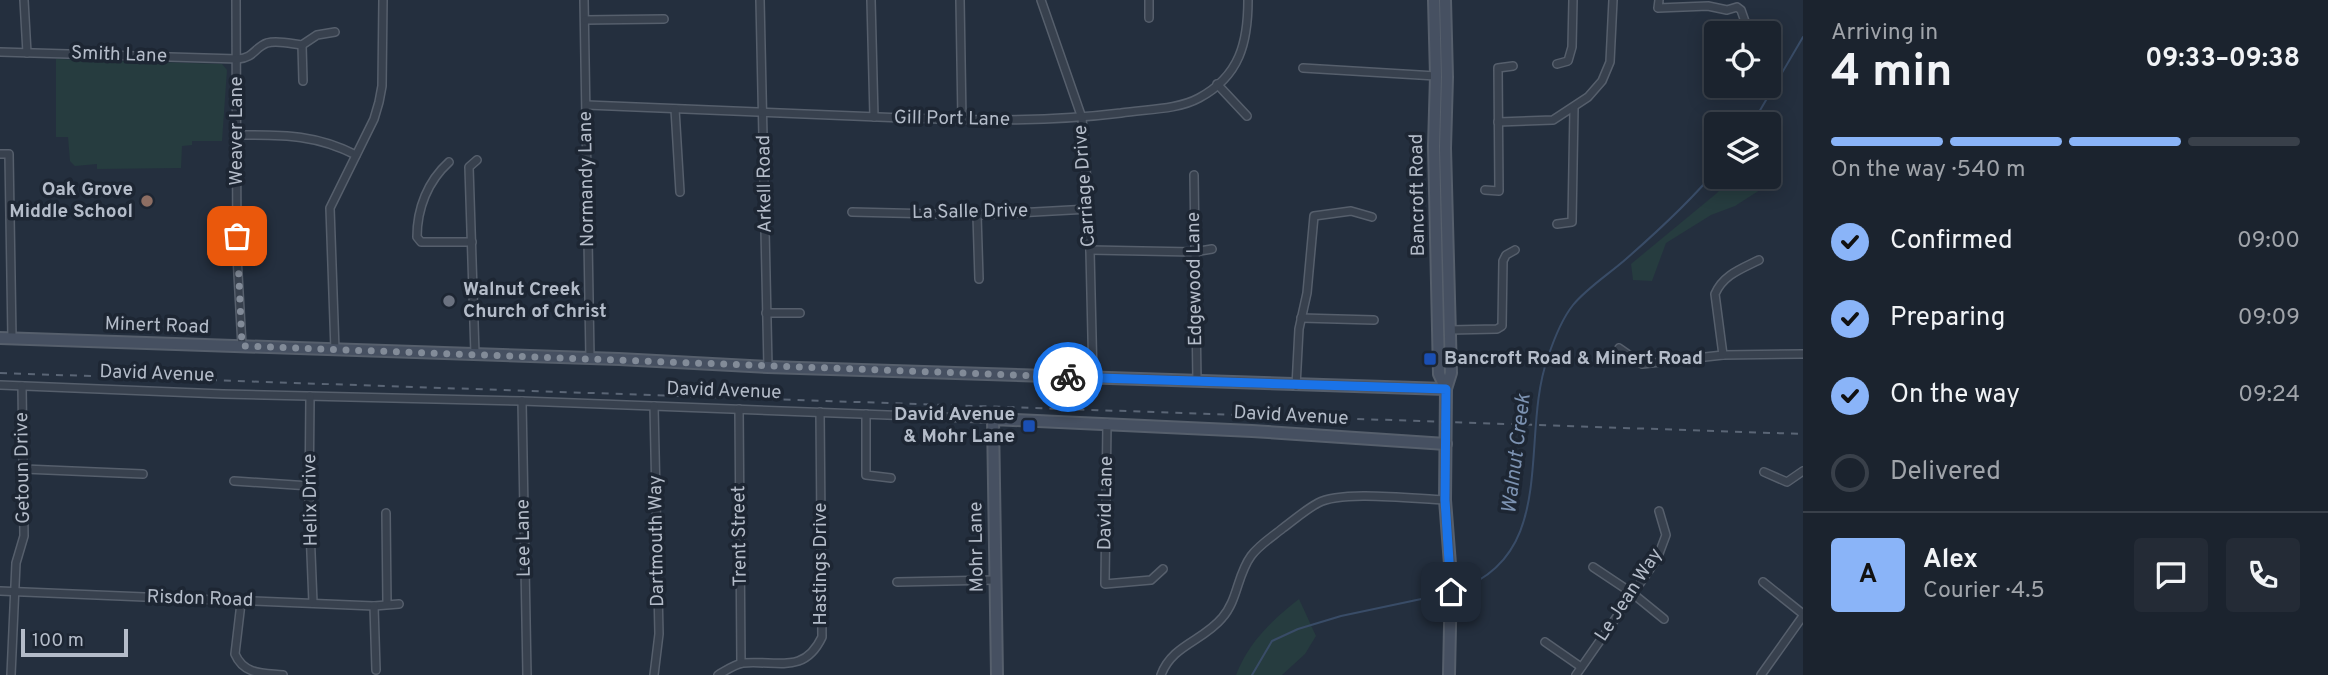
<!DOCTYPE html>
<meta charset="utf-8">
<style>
:root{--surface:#1b232e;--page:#242b36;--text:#f1f3f6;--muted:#a0a4aa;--line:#39404a;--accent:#8ab4f8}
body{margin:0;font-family:Overpass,sans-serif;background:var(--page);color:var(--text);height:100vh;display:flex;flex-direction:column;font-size:26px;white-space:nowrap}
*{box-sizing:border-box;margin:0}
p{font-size:23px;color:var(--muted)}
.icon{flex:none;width:38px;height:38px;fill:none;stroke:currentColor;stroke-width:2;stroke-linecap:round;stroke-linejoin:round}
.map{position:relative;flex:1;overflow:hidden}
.drawer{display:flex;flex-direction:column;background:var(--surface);width:525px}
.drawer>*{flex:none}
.tools{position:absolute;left:1704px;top:21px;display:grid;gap:14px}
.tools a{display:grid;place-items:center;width:77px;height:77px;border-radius:7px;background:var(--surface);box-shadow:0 4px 18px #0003,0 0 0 2px var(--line);font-size:35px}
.scale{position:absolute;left:21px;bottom:18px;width:107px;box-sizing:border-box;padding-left:7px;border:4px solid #b4bcc9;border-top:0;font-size:19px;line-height:24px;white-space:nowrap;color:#b4bcc9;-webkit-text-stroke:5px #1d2633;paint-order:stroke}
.pin{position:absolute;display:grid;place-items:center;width:60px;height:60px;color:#fff;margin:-30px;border-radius:14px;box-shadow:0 4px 10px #0006}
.courier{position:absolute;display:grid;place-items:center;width:70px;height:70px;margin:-35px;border:5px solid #1a73e8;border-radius:50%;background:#fff;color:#222;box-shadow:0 2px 9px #0007}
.overview em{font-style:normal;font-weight:700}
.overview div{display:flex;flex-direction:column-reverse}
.overview{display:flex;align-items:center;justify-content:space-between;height:119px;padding:0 28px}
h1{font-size:46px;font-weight:700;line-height:52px}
.bar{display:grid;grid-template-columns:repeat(4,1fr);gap:10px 7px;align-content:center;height:84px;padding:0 28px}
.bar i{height:9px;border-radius:5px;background:var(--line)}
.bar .on{background:var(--accent)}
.bar p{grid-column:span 4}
.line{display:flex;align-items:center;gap:18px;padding:0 28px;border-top:2px solid var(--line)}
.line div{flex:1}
.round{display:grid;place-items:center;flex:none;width:74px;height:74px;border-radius:7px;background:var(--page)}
ol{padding:0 28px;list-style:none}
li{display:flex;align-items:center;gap:21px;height:77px}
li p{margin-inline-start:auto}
li .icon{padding:7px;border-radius:50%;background:var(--accent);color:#111;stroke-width:4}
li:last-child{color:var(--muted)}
li i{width:38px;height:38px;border:4px solid var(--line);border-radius:50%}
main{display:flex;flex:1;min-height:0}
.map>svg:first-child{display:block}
.green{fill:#263c3f}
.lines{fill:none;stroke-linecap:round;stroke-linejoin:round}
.stream{stroke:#394c67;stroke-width:2}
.street-casing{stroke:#565f6c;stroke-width:10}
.secondary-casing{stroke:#565f6c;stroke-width:14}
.street{stroke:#38414e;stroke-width:7}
.secondary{stroke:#465061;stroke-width:10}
.rail{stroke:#5a6575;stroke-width:2;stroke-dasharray:7 7;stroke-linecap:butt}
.done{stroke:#828b98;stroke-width:7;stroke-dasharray:0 12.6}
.route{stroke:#1a73e8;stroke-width:9}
.education-dot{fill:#8d6e63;stroke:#1d2633;stroke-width:2.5}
.worship-dot{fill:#6b7280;stroke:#1d2633;stroke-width:2.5}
.transit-dot{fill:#1a4fb4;stroke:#1d2633;stroke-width:2.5}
.labels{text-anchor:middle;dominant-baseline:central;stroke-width:7;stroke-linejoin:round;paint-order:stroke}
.street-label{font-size:19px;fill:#b4bcc9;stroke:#1d2633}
.poi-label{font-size:19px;font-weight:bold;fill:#b4bcc9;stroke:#1d2633;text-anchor:end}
.water-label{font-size:21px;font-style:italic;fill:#7c92b1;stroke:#1d2633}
</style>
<main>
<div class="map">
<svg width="1803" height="675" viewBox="0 0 1803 675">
<rect width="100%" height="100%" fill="#242f3e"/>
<g class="green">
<path d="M56,59L222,64L227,70L222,141H192V145L182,146L181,168L97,169V164L75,166L70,161L68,137H56Z"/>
<path d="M1769,151L1777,179L1735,206L1711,215L1666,243L1652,281L1633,280L1631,264L1717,193L1732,177H1769Z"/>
<path d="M1299,599L1316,636L1305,654L1282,675H1236C1248,643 1272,620 1299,599Z"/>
</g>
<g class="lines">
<g class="stream">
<path d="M1752,124L1803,37"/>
<path d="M1457,590C1560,555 1519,437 1548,357C1554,339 1561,320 1573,305C1587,288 1609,274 1626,259C1658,231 1690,202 1717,169"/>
<path d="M1252,675L1272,641L1298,629L1341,616L1445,594"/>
</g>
<g class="street-casing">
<g id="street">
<path d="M24,0L27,53"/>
<path d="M236,0L237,256L242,346"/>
<path d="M584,0L590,358"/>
<path d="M760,0L768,367"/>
<path d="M871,0L874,117"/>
<path d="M960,0L962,120"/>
<path d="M1041,0L1082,118L1089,209L1093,378"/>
<path d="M1149,0V18"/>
<path d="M1659,0L1658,8L1708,6L1727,10L1737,7L1741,10L1749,33"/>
<path d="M585,20L664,19"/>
<path d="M302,45L303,81"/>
<path d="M0,52L238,59C254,58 255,47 267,43C278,40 292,44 302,45L317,35L335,32"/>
<path d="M1557,64L1568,61L1572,47L1573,0"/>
<path d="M1303,68L1436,76"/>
<path d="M1217,84L1247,116"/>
<path d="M587,105C684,109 781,113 878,117C959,120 1040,123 1121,113C1146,109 1177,110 1199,98C1240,76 1248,42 1248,0"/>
<path d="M675,109L680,192"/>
<path d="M1498,122L1553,120L1588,97L1602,81L1610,62L1613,0"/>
<path d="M237,135C283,135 315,134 356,155"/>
<path d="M0,154H9L12,338"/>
<path d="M449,162C428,181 417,208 417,237L421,242H472"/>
<path d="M1194,175L1197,382"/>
<path d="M1485,190L1499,191L1498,68L1513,66"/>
<path d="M852,212L977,215L1089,209"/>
<path d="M977,215L979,279"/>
<path d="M1557,224L1572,222L1574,108"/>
<path d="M1090,250L1194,252L1212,249"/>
<path d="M766,313H800"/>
<path d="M1301,318L1374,320"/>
<path d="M1450,330L1497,329L1502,326L1503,261L1506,255L1515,250"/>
<path d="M1619,348L1642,364L1723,355L1803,354"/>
<path d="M335,350L330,208L374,119L379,102L382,86L383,0"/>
<path d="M475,354L469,167L477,160"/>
<path d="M1723,355L1715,294C1723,275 1741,269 1759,260"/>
<path d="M0,385L223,394L522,401L993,419"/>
<path d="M1296,386L1299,329L1307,293L1314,216L1351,211L1372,217"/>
<path d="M310,396L309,504L313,603"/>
<path d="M522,401L527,675"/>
<path d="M739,409L741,663"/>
<path d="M866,414V475L891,478"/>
<path d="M1107,423L1105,584L1151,580L1163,569"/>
<path d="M24,469L143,474"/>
<path d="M1764,472L1787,482L1803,471"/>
<path d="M234,481L310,486"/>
<path d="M386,513L387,604"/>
<path d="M1593,567L1632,593L1664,619"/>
<path d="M897,582L995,580"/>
<path d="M1763,582L1803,614"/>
<path d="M0,591L217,600L241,603L252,601L374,606L399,604"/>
<path d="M241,603L235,654C244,675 263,673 283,675"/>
<path d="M374,606L376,670"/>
<path d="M1545,642L1581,667"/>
<path d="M11,675L16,563L24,536L22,386"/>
<path d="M654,675L659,634L654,406"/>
<path d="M718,675C725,671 735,664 743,663C777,660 804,675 822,637L820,412"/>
<path d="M1161,675C1172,645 1203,641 1222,618C1238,600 1237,575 1251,556C1259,545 1272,537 1283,528C1294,520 1305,510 1318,503C1342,490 1415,499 1445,500"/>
<path d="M1576,675L1657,559L1666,535L1659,511"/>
<path d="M1761,675L1803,616"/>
</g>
</g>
<g class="secondary-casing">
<g id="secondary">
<path d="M1434,0L1436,76L1434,146L1439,374L1446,389"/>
<path d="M1445,0L1447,77L1445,148L1451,373L1446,389L1445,500L1451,577L1449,675"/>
<path d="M0,338L619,359L768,367L1446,389"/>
<path d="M997,675L993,419L1252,431L1446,444"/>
</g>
</g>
<use href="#street" class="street"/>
<use href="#secondary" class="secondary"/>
<path class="rail" d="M0,373L1803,434"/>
</g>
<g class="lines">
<path class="done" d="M237,236L242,346L1068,377"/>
<path class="route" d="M1068,377L1446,389L1445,500L1451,592"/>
</g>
<circle class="education-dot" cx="147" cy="201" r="7"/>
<circle class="worship-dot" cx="449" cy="301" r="7"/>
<g class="transit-dot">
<rect x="1423" y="352" width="14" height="14" rx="3.5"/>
<rect x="1022" y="419" width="14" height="14" rx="3.5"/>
</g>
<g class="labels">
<g class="street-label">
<text transform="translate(119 55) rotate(2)">Smith Lane</text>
<text transform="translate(952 119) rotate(1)">Gill Port Lane</text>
<text transform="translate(237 131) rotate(-90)">Weaver Lane</text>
<text transform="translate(587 179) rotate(-91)">Normandy Lane</text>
<text transform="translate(765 184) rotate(-91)">Arkell Road</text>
<text transform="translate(1085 186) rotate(-94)">Carriage Drive</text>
<text transform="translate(1418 195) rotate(-91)">Bancroft Road</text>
<text transform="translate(970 212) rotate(-1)">La Salle Drive</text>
<text transform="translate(1195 279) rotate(-91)">Edgewood Lane</text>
<text transform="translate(157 326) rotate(2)">Minert Road</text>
<text transform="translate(157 374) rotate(2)">David Avenue</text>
<text transform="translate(724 391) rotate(2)">David Avenue</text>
<text transform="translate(1291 416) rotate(3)">David Avenue</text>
<text transform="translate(23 468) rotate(-91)">Getoun Drive</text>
<text transform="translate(311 500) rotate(-91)">Helix Drive</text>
<text transform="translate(1106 503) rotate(-89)">David Lane</text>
<text transform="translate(740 536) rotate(-91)">Trent Street</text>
<text transform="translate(524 538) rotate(-91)">Lee Lane</text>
<text transform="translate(657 541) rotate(-91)">Dartmouth Way</text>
<text transform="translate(977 547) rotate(-91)">Mohr Lane</text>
<text transform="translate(821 564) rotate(-90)">Hastings Drive</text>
<text transform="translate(1629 595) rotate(-57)">Le Jean Way</text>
<text transform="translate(200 599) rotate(2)">Risdon Road</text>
</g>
<g class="poi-label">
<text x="133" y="190">Oak Grove<tspan x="133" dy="22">Middle School</tspan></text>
<text x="463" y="290" text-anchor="start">Walnut Creek<tspan x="463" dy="22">Church of Christ</tspan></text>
<text x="1444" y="359" text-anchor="start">Bancroft Road &amp; Minert Road</text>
<text x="1015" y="415">David Avenue<tspan x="1015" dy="22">&amp; Mohr Lane</tspan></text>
</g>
<g class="water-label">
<text transform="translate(1517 454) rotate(-83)">Walnut Creek</text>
</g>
</g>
</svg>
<div class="tools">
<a><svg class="icon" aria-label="locate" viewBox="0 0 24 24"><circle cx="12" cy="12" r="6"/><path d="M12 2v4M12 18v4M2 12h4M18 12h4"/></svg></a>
<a><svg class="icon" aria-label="layers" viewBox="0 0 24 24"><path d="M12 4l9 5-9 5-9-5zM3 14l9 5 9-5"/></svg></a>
</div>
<div class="scale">100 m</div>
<div class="pin" style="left:237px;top:236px;background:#ea580c"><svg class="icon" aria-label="bag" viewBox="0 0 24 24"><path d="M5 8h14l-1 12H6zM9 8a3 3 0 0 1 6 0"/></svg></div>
<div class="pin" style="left:1451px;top:592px;background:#1f2937"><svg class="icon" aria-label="home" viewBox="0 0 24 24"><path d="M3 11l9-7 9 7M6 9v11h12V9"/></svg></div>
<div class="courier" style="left:1068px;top:377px"><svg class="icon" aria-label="bike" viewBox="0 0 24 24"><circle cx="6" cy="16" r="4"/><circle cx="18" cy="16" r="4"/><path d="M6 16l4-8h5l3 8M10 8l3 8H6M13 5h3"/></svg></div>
</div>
<section class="drawer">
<div class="overview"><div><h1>4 min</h1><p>Arriving in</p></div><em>09:33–09:38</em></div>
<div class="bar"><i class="on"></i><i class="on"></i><i class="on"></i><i></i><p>On the way · 540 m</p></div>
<ol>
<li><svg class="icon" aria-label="check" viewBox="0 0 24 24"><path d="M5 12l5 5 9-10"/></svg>Confirmed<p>09:00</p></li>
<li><svg class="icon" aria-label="check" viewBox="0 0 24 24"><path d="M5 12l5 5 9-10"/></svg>Preparing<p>09:09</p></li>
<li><svg class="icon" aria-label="check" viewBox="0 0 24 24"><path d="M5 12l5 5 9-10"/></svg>On the way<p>09:24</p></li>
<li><i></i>Delivered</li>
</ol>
<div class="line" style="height:126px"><b class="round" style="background:var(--accent);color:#111">A</b><div><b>Alex</b><p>Courier · 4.5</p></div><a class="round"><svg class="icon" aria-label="chat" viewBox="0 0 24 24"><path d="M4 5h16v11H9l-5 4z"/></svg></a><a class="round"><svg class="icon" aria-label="phone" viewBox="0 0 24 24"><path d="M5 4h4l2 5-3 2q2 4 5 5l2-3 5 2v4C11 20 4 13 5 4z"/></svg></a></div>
</section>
</main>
